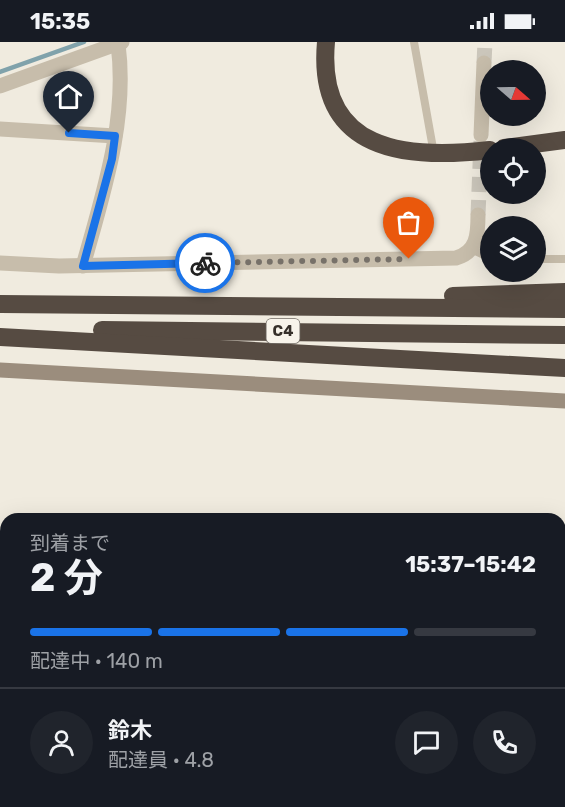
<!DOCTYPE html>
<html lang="ja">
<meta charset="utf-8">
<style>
:root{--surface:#171b24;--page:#20242c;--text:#f1f3f6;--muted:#9ea1a6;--line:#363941;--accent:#1a73e8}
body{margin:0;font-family:Rubik,"Noto Sans JP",sans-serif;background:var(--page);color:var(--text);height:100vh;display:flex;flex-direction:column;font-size:22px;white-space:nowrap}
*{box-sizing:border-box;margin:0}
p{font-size:20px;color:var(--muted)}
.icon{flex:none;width:33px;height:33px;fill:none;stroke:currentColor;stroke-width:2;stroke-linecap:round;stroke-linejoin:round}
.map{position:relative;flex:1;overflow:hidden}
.details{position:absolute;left:0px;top:471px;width:566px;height:294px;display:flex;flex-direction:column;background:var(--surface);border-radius:18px 18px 0 0;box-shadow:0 6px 24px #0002}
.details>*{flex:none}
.needle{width:39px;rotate:110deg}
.buttons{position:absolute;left:480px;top:18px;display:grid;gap:12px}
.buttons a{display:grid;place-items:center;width:66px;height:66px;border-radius:50%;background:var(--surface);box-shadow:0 6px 24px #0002;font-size:30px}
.pin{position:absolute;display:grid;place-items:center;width:51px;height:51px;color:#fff;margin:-62px -26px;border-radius:50% 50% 50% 0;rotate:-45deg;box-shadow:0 0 6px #0007}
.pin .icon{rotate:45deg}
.courier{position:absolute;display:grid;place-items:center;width:60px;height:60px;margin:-30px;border:4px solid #1a73e8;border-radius:50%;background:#fff;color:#222;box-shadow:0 2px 8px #0007}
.headline em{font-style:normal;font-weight:700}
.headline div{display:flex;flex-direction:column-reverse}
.headline{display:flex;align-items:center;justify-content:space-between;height:102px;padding:0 30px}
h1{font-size:39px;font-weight:700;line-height:45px}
.bar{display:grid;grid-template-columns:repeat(4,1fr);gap:9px 6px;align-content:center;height:72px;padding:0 30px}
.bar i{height:8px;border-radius:4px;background:var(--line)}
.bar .active{background:var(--accent)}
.bar p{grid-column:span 4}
.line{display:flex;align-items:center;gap:15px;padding:0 30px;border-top:2px solid var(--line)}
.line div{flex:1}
.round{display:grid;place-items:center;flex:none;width:63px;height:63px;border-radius:32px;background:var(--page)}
.status{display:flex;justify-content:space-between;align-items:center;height:42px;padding:0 30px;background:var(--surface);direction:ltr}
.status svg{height:16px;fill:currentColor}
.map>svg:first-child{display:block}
.green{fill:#afbea0}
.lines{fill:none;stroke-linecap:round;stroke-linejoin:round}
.stream{stroke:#80a2ab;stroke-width:4.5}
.street-tunnel{stroke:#cbc6bb;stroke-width:15;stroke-dasharray:15 8;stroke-linecap:butt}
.path{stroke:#b3a796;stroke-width:3;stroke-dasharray:3 3;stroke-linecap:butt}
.lane{stroke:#c7bdab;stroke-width:8}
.street{stroke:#c7bdab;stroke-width:15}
.secondary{stroke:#9b8d7d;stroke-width:15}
.highway{stroke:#564b42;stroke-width:18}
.done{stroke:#777169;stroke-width:6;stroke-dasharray:0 10.8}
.route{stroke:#1a73e8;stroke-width:8}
.labels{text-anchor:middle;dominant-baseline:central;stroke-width:4.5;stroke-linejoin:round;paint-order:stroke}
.shield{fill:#f8f4eb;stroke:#706b64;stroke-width:1.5}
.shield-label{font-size:15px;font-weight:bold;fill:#36302a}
</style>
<div class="status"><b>15:35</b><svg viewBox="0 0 49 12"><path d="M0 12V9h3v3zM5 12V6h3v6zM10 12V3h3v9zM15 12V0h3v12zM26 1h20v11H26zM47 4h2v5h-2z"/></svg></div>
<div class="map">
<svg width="565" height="765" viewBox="0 0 565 765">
<rect width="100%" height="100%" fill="#f0ebdf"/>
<path class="green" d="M0,658L6,659V759H169L173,765H0Z"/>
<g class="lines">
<path class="stream" d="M0,30L84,0"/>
<g class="street-tunnel">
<path d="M484,21L485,0"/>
<path d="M478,173L481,99"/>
</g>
<g class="path">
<path d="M0,670L6,671"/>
<path d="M0,711L6,710"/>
</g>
<g class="lane">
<path d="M414,0L434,112"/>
<path d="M471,207L490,216"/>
<path d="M536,217H565"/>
</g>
<g class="street">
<path d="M0,44L122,0"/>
<path d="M0,87L115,94"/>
<path d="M481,93L484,21"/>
<path d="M0,221L59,224L456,216C477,210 478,193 478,173"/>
<path d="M83,224C103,152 128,77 118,2"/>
<path d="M560,537L565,536"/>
<path d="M0,564L6,563"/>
<path d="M560,676L565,677"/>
<path d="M339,759L341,765"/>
</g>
<path class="secondary" d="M0,328L565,359"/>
<g class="highway">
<path d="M326,0C316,110 406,118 490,108"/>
<path d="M504,106L565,98"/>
<path d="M453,254L565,250"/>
<path d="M0,262L565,267"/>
<path d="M102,288L565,293"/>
<path d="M0,295L565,326"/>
</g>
</g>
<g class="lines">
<path class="done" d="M205,221L409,217"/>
<path class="route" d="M69,91L115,94L112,117L83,224L205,221"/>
</g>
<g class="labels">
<rect class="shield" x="266.5" y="277" width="33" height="24" rx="4.5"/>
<g class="shield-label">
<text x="283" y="289">C4</text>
</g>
</g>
</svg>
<div class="buttons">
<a><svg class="needle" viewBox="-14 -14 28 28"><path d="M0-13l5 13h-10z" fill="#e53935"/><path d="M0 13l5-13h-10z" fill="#9ea1a6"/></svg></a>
<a><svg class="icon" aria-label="locate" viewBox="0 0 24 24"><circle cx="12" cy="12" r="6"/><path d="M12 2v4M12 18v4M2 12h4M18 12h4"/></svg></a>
<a><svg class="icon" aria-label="layers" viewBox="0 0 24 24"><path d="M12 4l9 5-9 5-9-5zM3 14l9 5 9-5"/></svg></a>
</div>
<div class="pin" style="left:409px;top:217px;background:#ea580c"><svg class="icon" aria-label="bag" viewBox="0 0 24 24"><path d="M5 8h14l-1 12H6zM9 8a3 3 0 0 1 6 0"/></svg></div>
<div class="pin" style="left:69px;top:91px;background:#1f2937"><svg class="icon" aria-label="home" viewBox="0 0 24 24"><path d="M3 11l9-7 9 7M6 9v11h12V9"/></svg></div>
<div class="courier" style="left:205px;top:221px"><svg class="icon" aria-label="bike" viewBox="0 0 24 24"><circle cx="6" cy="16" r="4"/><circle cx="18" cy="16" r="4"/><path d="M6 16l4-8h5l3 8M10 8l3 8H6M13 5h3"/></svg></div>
<section class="details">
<div class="headline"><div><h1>2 分</h1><p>到着まで</p></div><em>15:37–15:42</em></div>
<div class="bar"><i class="active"></i><i class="active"></i><i class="active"></i><i></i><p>配達中 · 140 m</p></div>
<div class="line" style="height:108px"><a class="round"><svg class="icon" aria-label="person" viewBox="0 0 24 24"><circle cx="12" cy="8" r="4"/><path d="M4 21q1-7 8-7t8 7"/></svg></a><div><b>鈴木</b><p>配達員 · 4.8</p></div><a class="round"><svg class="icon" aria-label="chat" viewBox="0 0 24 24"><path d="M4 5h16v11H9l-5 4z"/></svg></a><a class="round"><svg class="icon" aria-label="phone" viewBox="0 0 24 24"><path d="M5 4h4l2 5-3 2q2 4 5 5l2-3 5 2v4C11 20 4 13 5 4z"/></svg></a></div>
</section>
</div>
